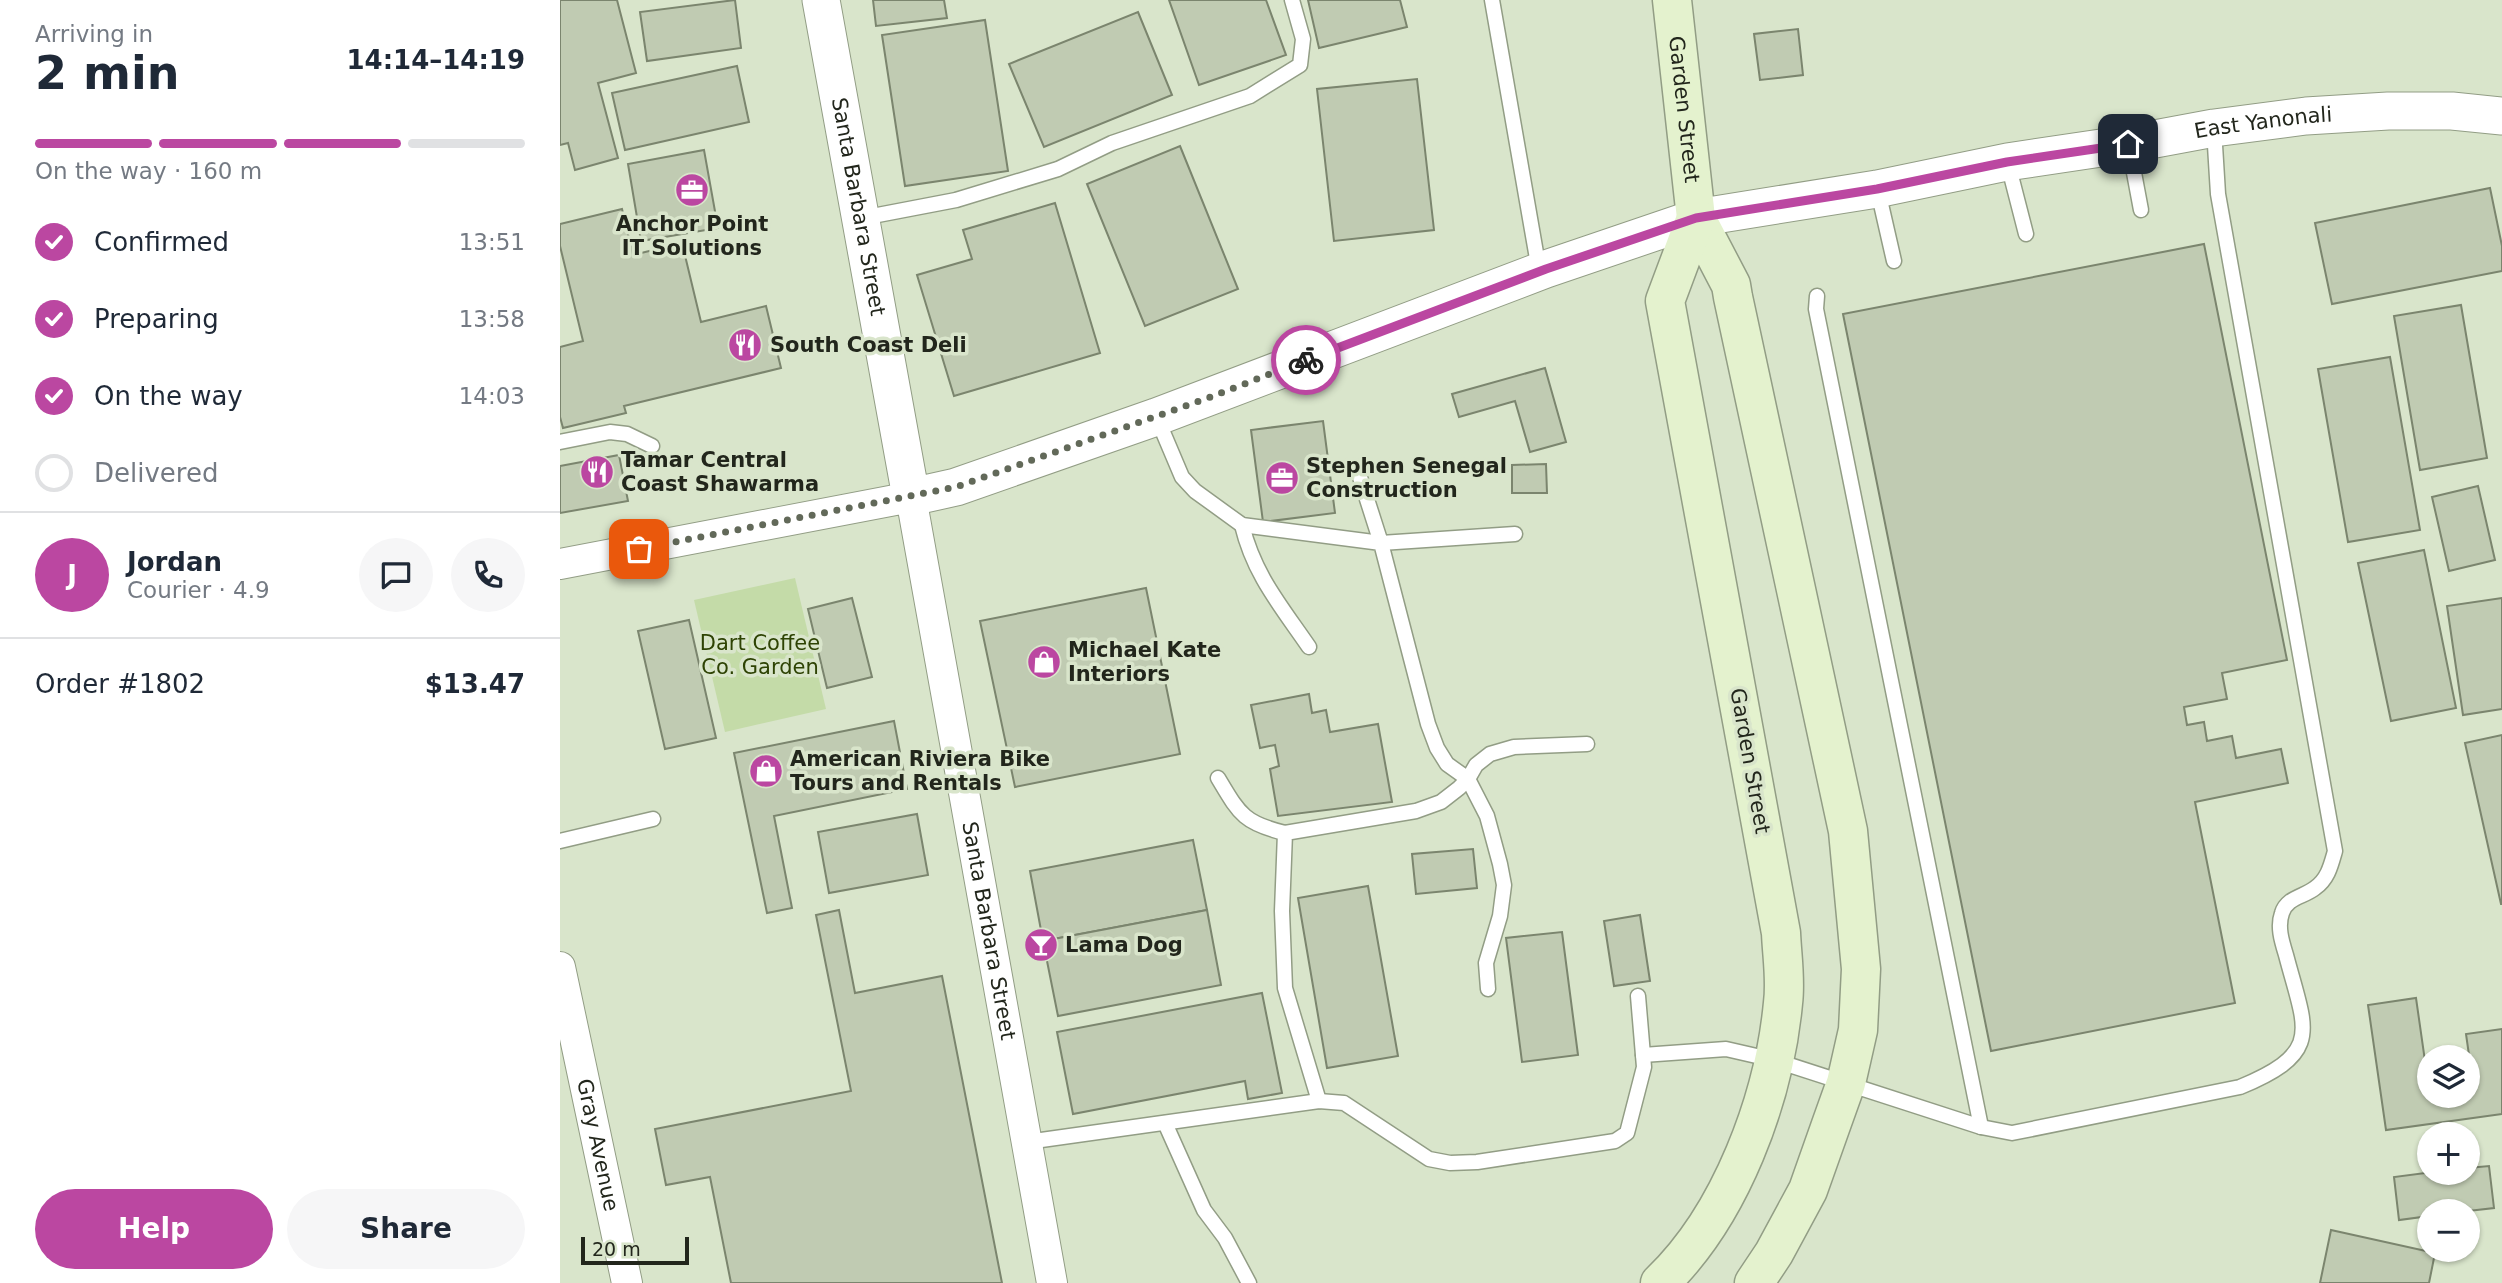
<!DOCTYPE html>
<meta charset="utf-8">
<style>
:root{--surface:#fff;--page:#f6f6f7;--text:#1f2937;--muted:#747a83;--line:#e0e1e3;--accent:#bb47a1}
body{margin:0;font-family:"DejaVu Sans",sans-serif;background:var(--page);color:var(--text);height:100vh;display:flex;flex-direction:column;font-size:26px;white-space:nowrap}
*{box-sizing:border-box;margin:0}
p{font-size:23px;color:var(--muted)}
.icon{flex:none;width:38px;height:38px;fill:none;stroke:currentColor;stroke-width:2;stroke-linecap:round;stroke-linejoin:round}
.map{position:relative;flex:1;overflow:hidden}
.panel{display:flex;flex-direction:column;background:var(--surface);width:560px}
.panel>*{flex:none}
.buttons{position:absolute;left:1857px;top:1045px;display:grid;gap:14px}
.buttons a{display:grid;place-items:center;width:63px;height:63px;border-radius:50%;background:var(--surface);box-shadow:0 2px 5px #0004;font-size:35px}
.scale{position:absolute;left:21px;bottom:18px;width:108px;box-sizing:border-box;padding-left:7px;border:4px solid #22261c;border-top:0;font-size:19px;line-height:24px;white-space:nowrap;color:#22261c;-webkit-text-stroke:5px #d9e5cb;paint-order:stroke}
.pin{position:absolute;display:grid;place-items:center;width:60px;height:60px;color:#fff;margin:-30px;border-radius:14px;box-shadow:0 4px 10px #0006}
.courier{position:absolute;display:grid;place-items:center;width:70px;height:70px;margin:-35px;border:5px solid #bb47a1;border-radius:50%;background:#fff;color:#222;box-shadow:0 2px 9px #0007}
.overview em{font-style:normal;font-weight:700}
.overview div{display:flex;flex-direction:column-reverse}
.overview{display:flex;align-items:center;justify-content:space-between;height:119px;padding:0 35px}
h1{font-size:46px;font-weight:700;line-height:52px}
.bar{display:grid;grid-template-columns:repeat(4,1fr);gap:10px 7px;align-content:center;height:84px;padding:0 35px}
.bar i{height:9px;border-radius:5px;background:var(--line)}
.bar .active{background:var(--accent)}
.bar p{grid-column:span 4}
.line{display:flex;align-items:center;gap:18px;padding:0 35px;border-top:2px solid var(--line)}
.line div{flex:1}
.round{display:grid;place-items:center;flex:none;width:74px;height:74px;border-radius:37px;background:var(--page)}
ol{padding:0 35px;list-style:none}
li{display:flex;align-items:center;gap:21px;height:77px}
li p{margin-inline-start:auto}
li .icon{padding:7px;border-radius:50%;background:var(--accent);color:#fff;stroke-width:4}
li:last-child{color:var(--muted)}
li i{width:38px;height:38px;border:4px solid var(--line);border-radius:50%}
.cta{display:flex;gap:14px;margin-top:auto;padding:14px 35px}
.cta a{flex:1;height:80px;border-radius:42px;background:var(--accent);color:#fff;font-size:28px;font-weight:700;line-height:80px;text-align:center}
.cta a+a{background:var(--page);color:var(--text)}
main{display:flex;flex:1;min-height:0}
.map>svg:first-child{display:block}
.green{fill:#c4dba8}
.building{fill:#c0cbb2;stroke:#7b856e;stroke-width:2}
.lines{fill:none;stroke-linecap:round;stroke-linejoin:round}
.service-casing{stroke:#929d85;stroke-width:17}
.minor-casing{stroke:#929d85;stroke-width:32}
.tertiary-casing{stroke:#929d85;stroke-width:39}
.secondary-casing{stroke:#929d85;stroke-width:41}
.service{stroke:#fff;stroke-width:14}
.minor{stroke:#fff;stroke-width:30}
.tertiary{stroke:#fff;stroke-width:37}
.secondary{stroke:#e4f2ce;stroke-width:38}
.done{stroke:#626959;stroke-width:7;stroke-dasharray:0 12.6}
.route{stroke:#bb47a1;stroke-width:9}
.labels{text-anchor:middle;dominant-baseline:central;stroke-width:7;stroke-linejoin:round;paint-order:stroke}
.street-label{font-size:21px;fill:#22261c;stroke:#d9e5cb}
.poi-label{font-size:21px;font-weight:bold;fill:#22261c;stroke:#d9e5cb;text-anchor:start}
.park-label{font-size:21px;fill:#2e4304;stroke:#d9e5cb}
</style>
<main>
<section class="panel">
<div class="overview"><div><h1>2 min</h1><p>Arriving in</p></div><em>14:14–14:19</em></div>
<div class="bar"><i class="active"></i><i class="active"></i><i class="active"></i><i></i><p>On the way · 160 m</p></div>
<ol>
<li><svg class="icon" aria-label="check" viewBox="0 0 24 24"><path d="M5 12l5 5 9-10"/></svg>Confirmed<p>13:51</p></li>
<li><svg class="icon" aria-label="check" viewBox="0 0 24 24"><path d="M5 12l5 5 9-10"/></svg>Preparing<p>13:58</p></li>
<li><svg class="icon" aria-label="check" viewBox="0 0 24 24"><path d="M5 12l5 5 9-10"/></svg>On the way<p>14:03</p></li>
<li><i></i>Delivered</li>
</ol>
<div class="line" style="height:126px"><b class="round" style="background:var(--accent);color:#fff">J</b><div><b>Jordan</b><p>Courier · 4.9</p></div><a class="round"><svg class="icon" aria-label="chat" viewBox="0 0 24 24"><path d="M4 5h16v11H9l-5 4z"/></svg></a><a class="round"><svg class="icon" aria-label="phone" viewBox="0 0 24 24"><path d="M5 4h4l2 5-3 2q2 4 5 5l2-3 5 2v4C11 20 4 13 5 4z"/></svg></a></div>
<div class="line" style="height:91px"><div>Order #1802</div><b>$13.47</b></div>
<div class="cta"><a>Help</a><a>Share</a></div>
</section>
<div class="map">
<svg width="1942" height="1283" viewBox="0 0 1942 1283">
<rect width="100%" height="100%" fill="#d9e5cb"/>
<path class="green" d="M235,578L266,709L165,732L134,600Z"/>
<g class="building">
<path d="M0,0H57L76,73L38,83L58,158L15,170L8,143L0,145Z"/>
<path d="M175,0L181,48L87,61L80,12Z"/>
<path d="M313,0H384L387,18L316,26Z"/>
<path d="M609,0H706L726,55L639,85Z"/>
<path d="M748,0H840L847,27L759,48Z"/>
<path d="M578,12L612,95L484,147L449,64Z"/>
<path d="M425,20L448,171L345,186L322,35Z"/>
<path d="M1238,29L1243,75L1200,80L1194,34Z"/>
<path d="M177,66L189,122L65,150L52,93Z"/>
<path d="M857,79L874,230L774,241L757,89Z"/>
<path d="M620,146L678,289L585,326L527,184Z"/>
<path d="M144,150L158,228L81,241L68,164Z"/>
<path d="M1930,188L1942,246V271L1772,304L1755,223Z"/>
<path d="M495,203L540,353L394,396L357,275L412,259L403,230Z"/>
<path d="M62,209L73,255L122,243L141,322L206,306L221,368L64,406L66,413L3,428L0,417V347L23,341L0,246V224Z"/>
<path d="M1644,244L1727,660L1662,673L1667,699L1624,707L1627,725L1644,722L1647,741L1672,736L1676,758L1721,749L1728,783L1635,802L1675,1003L1431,1051L1283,314Z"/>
<path d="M1901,305L1927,458L1860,470L1834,316Z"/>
<path d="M1830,357L1860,530L1788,542L1758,369Z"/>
<path d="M985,368L1006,442L970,452L955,401L899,417L892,394Z"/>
<path d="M763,421L775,513L703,522L691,430Z"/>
<path d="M59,455L68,501L0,513V466Z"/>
<path d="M986,464L987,493H952V465Z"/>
<path d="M1918,486L1935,560L1889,571L1872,497Z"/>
<path d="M1864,550L1896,708L1831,721L1798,563Z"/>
<path d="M586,588L620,754L455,787L420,621Z"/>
<path d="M292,598L312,677L267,688L248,609Z"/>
<path d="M1942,598V709L1903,715L1887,606Z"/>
<path d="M129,620L156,738L105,749L78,631Z"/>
<path d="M749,694L752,713L766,710L770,732L818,724L832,802L718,816L710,769L719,766L715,745L700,748L691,705Z"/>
<path d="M334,721L347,789L214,816L232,908L207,913L174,753Z"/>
<path d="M1942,735V904H1941L1905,743Z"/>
<path d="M357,814L368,875L269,893L258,832Z"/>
<path d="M633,840L647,910L483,941L470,871Z"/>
<path d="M913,849L917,888L856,894L852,854Z"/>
<path d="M808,886L838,1056L767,1068L738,898Z"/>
<path d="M279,910L295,993L382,976L442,1283H171L150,1177L106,1185L95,1129L291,1091L256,915Z"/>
<path d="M647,910L661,985L498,1016L483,941Z"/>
<path d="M1080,915L1090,981L1054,986L1044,921Z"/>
<path d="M1002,932L1018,1055L962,1062L946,938Z"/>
<path d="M702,993L722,1093L688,1099L685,1081L513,1114L497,1032Z"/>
<path d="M1856,998L1870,1096H1908V1091L1914,1090L1906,1034L1942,1029V1114L1826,1130L1808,1005Z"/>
<path d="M1929,1166L1934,1208L1908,1211H1869V1216L1839,1220L1834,1177L1873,1172H1908V1168Z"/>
<path d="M1771,1230L1875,1253L1869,1283H1760Z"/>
</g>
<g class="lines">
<g class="service-casing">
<g id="service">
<path d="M932,0L979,270"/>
<path d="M1569,146L1581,210"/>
<path d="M1448,164L1466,234"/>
<path d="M1318,191L1334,261"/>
<path d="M302,218L396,200L498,169L552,143L690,96L740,65L743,39L732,0"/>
<path d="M1257,296L1256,309L1421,1127"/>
<path d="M597,418L622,477L635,491L682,525L821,543L868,724L877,748L887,764L908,779L927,816L940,864L944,885L940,916L926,963L928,989"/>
<path d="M0,442L50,432L67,434L92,446"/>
<path d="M798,471L821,543L955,534"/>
<path d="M682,525C694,575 721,606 749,647"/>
<path d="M658,778C679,813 683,823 725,833"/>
<path d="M0,841L93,819"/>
<path d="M1083,1055L1166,1049L1214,1060L1421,1127L1452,1133L1680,1087C1764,1052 1746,1031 1726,955C1722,942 1717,927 1722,913C1727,897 1744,897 1755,888C1768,879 1771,865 1775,851L1658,194L1654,129"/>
<path d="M759,1101L725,988L722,911L725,833L856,811L881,802L899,788L908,779L916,765L930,754L954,747L1027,744"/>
<path d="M605,1123L644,1210L665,1238L689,1283"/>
<path d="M467,1142L759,1101L784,1103L869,1159L890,1163L917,1162L1055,1141L1067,1133L1084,1067L1078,996"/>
</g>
</g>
<g class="minor-casing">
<g id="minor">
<path id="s1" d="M0,564L351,497L492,1283"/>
<path id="s2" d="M0,967L67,1283"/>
</g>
</g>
<g class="tertiary-casing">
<g id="tertiary">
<path id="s3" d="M261,0L351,497L396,487L596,417L986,269L1136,218L1317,189L1447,162L1568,144L1654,128L1746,116L1828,111H1892L1942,116"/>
</g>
</g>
<g class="secondary-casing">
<g id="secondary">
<path id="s4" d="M1112,0L1136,218L1171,285L1173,297L1288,831L1301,969L1298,1030L1286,1083L1271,1125L1248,1190L1214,1253L1194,1283"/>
<path d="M1100,1283C1171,1215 1214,1099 1223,1003C1226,980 1222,956 1221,933L1105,301L1136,218"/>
</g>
</g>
<use href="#service" class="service"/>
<use href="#minor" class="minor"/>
<use href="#tertiary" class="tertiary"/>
<use href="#secondary" class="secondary"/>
</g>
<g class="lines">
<path class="done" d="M79,549L396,487L648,398L746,360"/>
<path class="route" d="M746,360L986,269L1136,218L1317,189L1447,162L1568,144"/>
</g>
<defs>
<g id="office-disc" transform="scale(1.75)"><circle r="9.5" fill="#bb47a1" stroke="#d9e5cb"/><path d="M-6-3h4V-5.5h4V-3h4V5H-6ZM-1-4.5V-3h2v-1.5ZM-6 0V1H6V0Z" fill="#fff"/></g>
<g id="restaurant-disc" transform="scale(1.75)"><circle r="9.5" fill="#bb47a1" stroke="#d9e5cb"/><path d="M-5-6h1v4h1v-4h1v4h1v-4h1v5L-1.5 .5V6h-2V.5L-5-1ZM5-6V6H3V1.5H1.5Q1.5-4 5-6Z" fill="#fff"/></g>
<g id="shop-disc" transform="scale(1.75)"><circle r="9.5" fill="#bb47a1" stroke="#d9e5cb"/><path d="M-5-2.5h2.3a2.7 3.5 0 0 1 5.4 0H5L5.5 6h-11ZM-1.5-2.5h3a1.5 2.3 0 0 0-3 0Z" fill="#fff"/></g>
<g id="bar-disc" transform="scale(1.75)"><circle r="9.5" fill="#bb47a1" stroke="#d9e5cb"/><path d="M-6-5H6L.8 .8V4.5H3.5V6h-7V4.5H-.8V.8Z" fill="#fff"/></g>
</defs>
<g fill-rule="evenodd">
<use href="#office-disc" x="132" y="190"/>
<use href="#restaurant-disc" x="185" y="345"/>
<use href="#restaurant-disc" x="37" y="472"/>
<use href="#office-disc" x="722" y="478"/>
<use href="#shop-disc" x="484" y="662"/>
<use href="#shop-disc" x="206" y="771"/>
<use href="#bar-disc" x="481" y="945"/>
</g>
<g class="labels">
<g class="street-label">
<text stroke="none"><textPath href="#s4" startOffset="110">Garden Street</textPath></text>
<text stroke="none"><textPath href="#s3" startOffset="1914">East Yanonali</textPath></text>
<text stroke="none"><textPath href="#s3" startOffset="210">Santa Barbara Street</textPath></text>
<text transform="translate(1190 761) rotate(80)">Garden Street</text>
<text stroke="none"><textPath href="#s1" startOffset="798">Santa Barbara Street</textPath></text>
<text stroke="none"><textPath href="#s2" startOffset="182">Gray Avenue</textPath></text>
</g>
<g class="poi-label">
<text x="132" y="224" text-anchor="middle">Anchor Point<tspan x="132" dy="24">IT Solutions</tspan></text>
<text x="210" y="345">South Coast Deli</text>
<text x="61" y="460">Tamar Central<tspan x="61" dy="24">Coast Shawarma</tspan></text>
<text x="746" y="466">Stephen Senegal<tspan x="746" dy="24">Construction</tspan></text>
<text x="508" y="650">Michael Kate<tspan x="508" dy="24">Interiors</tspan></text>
<text x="230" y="759">American Riviera Bike<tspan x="230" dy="24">Tours and Rentals</tspan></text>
<text x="505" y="945">Lama Dog</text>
</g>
<g class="park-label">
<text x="200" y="643">Dart Coffee<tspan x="200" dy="24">Co. Garden</tspan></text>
</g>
</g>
</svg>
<div class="buttons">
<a><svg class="icon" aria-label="layers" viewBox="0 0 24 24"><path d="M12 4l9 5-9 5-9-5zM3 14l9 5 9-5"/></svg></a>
<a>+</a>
<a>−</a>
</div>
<div class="scale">20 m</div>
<div class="pin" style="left:79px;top:549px;background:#ea580c"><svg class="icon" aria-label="bag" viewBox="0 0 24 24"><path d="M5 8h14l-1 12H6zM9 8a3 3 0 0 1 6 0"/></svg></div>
<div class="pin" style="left:1568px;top:144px;background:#1f2937"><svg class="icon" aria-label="home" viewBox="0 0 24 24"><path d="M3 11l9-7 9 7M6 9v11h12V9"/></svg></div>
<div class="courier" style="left:746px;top:360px"><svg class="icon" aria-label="bike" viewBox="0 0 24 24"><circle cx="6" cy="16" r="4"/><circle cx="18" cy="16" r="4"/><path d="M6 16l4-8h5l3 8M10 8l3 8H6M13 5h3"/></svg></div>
</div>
</main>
